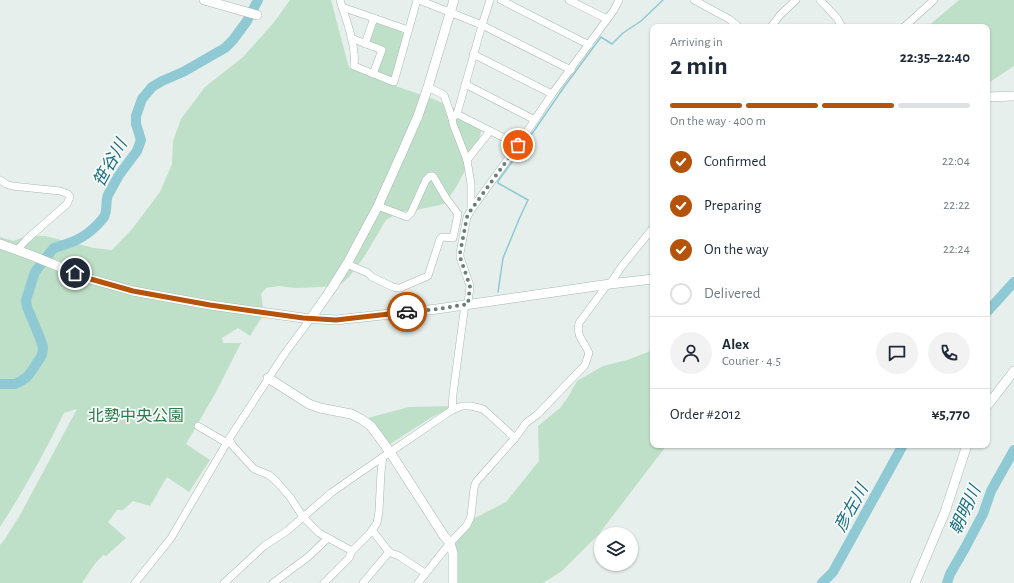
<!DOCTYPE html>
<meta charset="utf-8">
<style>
:root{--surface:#fff;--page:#f2f2f3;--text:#1f2937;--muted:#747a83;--line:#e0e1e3;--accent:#b45309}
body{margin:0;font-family:"Alegreya Sans","Noto Sans JP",sans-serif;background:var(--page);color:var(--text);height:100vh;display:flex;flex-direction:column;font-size:15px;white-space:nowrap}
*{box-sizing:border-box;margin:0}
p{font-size:13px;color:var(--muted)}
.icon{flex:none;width:22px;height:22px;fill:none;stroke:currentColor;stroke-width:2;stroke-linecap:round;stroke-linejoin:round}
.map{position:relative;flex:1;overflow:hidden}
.details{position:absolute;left:650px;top:24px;width:340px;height:424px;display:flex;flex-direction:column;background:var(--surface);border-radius:8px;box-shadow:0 1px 3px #0004}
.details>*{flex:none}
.buttons{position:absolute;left:594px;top:527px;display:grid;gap:8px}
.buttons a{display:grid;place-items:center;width:44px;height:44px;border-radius:50%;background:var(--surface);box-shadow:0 1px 3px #0004;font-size:20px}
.pin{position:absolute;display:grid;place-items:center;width:34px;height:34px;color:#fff;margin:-17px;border:2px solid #fff;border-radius:50%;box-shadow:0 1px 4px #0007}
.courier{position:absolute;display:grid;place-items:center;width:40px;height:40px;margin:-20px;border:3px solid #b45309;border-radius:50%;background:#fff;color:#222;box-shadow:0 1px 5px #0007}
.headline em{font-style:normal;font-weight:700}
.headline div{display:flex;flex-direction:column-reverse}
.headline{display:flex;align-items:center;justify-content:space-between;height:68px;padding:0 20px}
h1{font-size:26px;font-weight:700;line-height:30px}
.bar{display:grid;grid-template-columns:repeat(4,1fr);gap:6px 4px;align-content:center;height:48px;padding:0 20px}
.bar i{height:5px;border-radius:3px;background:var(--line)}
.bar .on{background:var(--accent)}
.bar p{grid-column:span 4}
.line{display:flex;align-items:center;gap:10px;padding:0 20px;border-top:1px solid var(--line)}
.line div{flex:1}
.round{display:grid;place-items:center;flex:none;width:42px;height:42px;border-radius:21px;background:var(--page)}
ol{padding:0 20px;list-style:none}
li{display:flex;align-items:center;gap:12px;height:44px}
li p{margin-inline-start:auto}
li .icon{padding:4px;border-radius:50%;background:var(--accent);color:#fff;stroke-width:4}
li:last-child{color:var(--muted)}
li i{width:22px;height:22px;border:2px solid var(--line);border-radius:50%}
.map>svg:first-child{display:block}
.green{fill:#bfe0c8}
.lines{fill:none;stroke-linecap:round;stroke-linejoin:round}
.stream{stroke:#8ec9d4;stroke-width:1.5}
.river{stroke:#8ec9d4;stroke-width:10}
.minor-casing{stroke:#a8b8b2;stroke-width:8}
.tertiary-casing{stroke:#a8b8b2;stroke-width:10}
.minor{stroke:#fff;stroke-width:7}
.tertiary{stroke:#fff;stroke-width:9}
.done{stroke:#687f78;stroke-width:4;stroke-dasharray:0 7.2}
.route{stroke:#b45309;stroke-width:5}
.labels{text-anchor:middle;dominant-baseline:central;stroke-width:3.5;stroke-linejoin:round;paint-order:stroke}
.park-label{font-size:16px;fill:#2d7a4b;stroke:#f7fbf9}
.water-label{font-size:17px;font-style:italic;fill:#1c6f80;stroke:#f7fbf9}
</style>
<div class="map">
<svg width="1014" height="583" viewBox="0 0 1014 583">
<rect width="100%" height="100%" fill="#e6efeb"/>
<g class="green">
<path d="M290,0H331L349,68L387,83L436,100L470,116L481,131L477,149L455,189L444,204L416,210L400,212L386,220L364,257L349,277L340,285L322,287L295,288L279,286L266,288L261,294L264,314L250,336L238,328L222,338L223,343H241L216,392L186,444L210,460L189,492L167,477L150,506L133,501L123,510H117L108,522L126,538L106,556L103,555L94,565L82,583H0V545L5,539L20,515L77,409L64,413C45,452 24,490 0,527V237L13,241L28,236H45L94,248L112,250L132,229L160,192L172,164L173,141L181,119L205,87L243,57L275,21Z"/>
<path d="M959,0H1014V66L987,84V27H927Z"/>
<path d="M374,21L401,31L404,35L393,76L388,78L376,73L384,49L368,43Z"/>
<path d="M653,350V445H667L598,535L562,571L543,583H450L449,566L456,542L473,519L506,502L539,461L538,426L560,408L568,397L577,381L603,366L627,360Z"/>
<path d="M453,406L452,408L432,417L390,444L379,429L368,418L409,407Z"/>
</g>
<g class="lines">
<g class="stream">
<path d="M498,292L503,258L520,217L528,200L498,183V181L523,147L564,87L601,37L612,44L623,33L641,21L663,0"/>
<path d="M420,428L436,417"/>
</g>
<g class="river">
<path d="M987,312L1014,282"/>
<path d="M0,384H15L21,381L27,377L33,369L42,355L43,347L40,338L27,307L26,300L35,272L52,250L54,248C71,243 83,239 96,226C99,223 102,220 104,217C108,210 105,202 108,195L119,175L137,151L141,140L136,124V116L142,99L152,87L162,81L183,72L225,48L233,40L247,21L258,0"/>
<path d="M822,583L833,572L903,445"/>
<path d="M947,583L950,574L965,548L983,514L991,491L1014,450"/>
</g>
<g class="minor-casing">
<g id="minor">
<path d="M340,0C345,17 353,36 354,53C355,57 354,62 354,66L394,82L417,0"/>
<path d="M419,0L482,25L571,70"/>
<path d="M501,0L589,45"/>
<path d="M569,0L607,19"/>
<path d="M694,0L729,19L739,27"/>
<path d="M820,0L837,18L842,27"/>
<path d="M342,7L408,30"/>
<path d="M771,27L780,15L796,0"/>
<path d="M904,27L934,0"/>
<path d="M351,38L382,50L373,74"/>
<path d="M365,44L374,18"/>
<path d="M473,54L552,94"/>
<path d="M465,84L535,120"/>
<path d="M428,87L444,95L452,118"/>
<path d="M457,114L518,145"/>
<path d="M467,160L490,131"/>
<path d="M0,180L6,184L12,186L60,191L68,194L70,197L67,204L27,239L17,250"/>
<path d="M471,209V184L467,160L453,124L452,118L457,114L482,25L490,0"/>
<path d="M347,264L368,273L372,277L393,287L397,288H400L428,276L440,239L442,237L453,238L458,214L446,198L433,176H430L426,180L411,213L407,217L378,206"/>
<path d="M610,284L622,266L653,228"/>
<path d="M468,304L470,286L460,257V253L467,217L471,210L518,145L552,94L614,10L619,0"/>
<path d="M452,410L453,394L465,304"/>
<path d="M198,426L227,443"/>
<path d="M229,439L233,446L254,469L269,475L277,482L290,497L303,517L319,533L352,551"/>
<path d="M372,530L389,552"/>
<path d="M135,583L171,538L229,439L283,356L311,318"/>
<path d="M224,583L264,546L287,531L331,493L358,474L452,410L462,406H471L483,409L515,438"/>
<path d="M273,583L308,557L328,538"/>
<path d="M324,583L349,558L352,551L370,533L377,523L379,511L381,472L383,457"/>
<path d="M363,583L389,552L399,556L425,573"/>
<path d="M418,583L450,543L467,525L471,516L474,488L476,482L515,438L526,423L538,414L585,365L589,353C584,341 576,337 579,323L607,285"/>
</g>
</g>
<g class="tertiary-casing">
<g id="tertiary">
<path d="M204,0L257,15"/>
<path d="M987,97L1014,96"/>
<path d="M0,244L33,256L87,278L133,291L210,305L303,318L336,320L437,309L610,284L653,279"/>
<path d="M311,318L332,288L347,264L378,206L404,148L418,116L428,87L454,0"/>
<path d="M268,378L309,404L320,408L351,414L361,419L371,426L390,452L444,536L450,543L453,553V583"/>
<path d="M987,406L1014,371"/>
<path d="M915,583L945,512L967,445"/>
</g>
</g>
<use href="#minor" class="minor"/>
<use href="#tertiary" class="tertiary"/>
</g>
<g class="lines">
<path class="done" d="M407,312L438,309L468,304L470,286L460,257V253L467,217L471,210L518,145"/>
<path class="route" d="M75,273L87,278L133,291L210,305L303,318L336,320L407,312"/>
</g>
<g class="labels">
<g class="park-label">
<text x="136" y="416">北勢中央公園</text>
</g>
<g class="water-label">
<text transform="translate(110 163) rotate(-61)">笹谷川</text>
<text transform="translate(851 508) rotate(-61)">彦左川</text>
<text transform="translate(965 510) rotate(-65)">朝明川</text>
</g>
</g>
</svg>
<div class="buttons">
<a><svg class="icon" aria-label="layers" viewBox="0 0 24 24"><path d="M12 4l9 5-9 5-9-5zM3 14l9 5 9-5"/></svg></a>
</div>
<div class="pin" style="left:518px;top:145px;background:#ea580c"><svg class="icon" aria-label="bag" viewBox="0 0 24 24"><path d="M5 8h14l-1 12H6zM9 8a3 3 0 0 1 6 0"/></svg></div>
<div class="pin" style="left:75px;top:273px;background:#1f2937"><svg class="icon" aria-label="home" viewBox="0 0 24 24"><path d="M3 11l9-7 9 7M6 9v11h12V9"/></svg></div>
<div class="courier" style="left:407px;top:312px"><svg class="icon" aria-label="car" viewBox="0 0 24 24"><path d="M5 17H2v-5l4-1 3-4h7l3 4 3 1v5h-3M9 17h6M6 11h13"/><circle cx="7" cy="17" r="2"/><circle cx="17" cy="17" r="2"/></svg></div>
<section class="details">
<div class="headline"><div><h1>2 min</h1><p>Arriving in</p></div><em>22:35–22:40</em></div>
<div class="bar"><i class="on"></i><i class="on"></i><i class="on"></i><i></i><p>On the way · 400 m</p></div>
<ol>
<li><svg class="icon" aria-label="check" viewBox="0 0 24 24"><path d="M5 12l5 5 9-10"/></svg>Confirmed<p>22:04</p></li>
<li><svg class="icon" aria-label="check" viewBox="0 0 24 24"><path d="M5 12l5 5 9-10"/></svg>Preparing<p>22:22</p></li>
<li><svg class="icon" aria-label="check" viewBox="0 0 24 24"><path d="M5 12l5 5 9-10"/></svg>On the way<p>22:24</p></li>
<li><i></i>Delivered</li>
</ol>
<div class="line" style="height:72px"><a class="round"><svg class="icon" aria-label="person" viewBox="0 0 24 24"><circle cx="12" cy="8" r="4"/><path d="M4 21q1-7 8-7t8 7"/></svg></a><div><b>Alex</b><p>Courier · 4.5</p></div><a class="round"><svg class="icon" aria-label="chat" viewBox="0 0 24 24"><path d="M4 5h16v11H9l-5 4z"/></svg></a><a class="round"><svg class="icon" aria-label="phone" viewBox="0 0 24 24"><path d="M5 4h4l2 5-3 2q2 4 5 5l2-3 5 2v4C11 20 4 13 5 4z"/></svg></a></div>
<div class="line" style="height:52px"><div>Order #2012</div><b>¥5,770</b></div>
</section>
</div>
